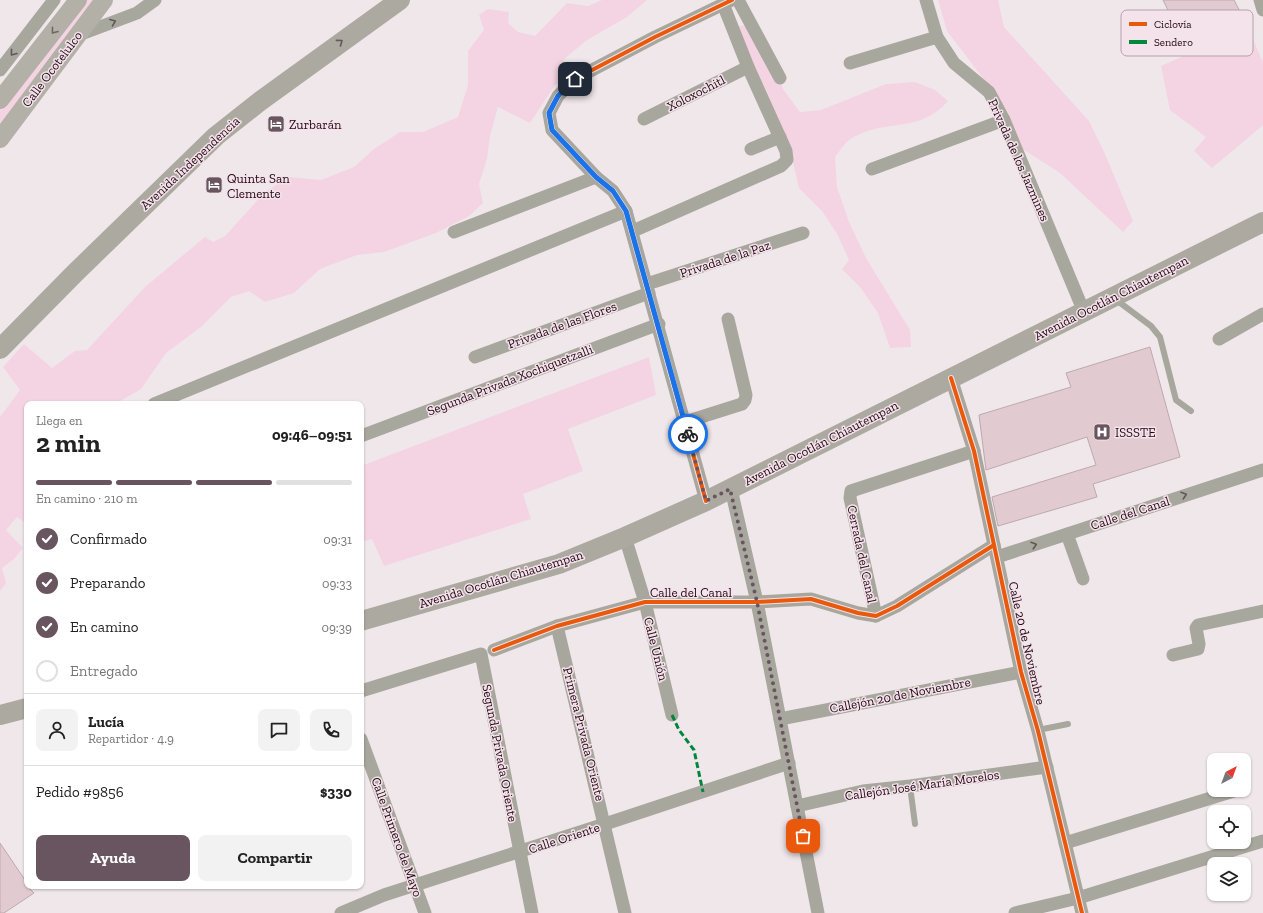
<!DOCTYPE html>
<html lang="es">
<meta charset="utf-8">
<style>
:root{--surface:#fff;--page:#f2f2f2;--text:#222;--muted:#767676;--line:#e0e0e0;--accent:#69555f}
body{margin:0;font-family:"Zilla Slab",serif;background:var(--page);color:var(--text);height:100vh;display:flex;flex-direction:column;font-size:15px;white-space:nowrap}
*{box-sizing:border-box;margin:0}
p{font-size:13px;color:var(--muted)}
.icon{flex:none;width:22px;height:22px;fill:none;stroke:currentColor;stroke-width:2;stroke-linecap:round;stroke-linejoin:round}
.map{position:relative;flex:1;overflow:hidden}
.side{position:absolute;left:24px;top:401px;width:340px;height:488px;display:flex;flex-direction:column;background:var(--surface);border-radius:8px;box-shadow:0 1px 3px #0004}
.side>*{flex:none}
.needle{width:26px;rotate:41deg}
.controls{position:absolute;left:1207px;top:753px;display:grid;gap:8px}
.controls a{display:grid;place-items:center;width:44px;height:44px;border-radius:8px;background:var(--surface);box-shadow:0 1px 3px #0004;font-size:20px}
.pin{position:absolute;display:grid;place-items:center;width:34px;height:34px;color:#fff;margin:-17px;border-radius:8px;box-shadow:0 2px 6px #0006}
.courier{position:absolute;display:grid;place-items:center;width:40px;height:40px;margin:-20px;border:3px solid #1a73e8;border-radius:50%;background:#fff;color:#222;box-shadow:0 1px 5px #0007}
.summary em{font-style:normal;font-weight:700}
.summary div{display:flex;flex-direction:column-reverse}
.summary{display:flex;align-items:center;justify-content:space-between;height:68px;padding:0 12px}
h1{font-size:26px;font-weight:700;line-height:30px}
.bar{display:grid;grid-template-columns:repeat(4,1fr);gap:6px 4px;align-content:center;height:48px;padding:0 12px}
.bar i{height:5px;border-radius:3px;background:var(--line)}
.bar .current{background:var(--accent)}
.bar p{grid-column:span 4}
.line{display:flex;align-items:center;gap:10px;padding:0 12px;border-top:1px solid var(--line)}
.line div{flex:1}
.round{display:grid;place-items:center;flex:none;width:42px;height:42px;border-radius:8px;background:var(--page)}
ol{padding:0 12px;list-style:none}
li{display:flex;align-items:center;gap:12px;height:44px}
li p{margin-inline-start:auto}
li .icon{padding:4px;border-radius:50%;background:var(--accent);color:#fff;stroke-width:4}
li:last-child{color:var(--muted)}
li i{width:22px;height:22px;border:2px solid var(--line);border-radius:50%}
.primary-button{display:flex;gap:8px;margin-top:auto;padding:8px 12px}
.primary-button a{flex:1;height:46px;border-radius:8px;background:var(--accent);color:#fff;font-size:16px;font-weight:700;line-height:46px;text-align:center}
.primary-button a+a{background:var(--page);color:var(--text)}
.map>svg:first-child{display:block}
.green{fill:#f4d4e2}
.building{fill:#e2cbd0;stroke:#bda9ad}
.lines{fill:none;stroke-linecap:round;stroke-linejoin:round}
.service{stroke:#a8a79e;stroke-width:6}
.minor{stroke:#a8a79e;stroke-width:13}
.secondary{stroke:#b3b0a8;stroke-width:18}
.primary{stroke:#aca9a0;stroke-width:20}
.quiet{stroke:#00873e;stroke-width:3;stroke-dasharray:6 3;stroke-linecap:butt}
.cycleway-casing{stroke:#f4e3ea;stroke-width:6}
.cycleway{stroke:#e8590c;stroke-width:4}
.oneway{stroke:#645659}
.oneway2{stroke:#716465}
.oneway3{stroke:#66585a}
.done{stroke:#69555f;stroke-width:4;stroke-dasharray:0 7.2}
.route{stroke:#1a73e8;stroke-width:5}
.labels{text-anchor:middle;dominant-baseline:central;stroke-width:3;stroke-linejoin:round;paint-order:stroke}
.street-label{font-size:13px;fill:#210614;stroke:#f4e3ea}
.poi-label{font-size:13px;fill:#210614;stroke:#f4e3ea;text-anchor:start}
.key{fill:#f4e3ea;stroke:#b5a1aa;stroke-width:1}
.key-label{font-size:11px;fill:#210614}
</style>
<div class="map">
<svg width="1263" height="913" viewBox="0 0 1263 913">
<rect width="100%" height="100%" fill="#f0e7eb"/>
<g class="green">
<path d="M81,0H94L0,125V105Z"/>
<path d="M602,0H647L627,17L587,40L563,60L570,74L555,85L530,123L498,107L490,136L487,159L479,184L483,203L469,216L436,233L384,252L357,255L320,269L294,293L265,302L249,291L231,297L201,327L166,353L141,389L115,404H27V524L17,517L6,530L23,548L14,559L2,568L6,583L0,591V417L20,390L3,367L24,344L52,368L75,351L87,350L145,287L205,237L213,242L225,236L265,192L289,177L321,180L354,167L374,149L400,132H423L458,117L468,85V51L484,30L479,15L488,9L509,12L508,23L518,32L535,36L567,3L588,6Z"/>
<path d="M938,0H998L1004,27L1089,121L1105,154L1133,221L1123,232L1060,173L1021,148L998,98L947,31Z"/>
<path d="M750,25L765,39L783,89L800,112L821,110L886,84L915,82L935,90L948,101C919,134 888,118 854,137C846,140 840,151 835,157L837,187L849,222L866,258L910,330L911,347L890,348L878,313L860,287L842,269L849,260L837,234L822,211L799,188L790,150L761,91L738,26Z"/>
<path d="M1248,27L1263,63V125L1212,168L1194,151L1206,137L1170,110L1161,66Z"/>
<path d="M649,357L656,395L568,429L583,471L523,494L531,519L384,566L372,539L361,542V466Z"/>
</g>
<g class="building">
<path d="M1163,0H1234L1248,27L1189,53Z"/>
<path d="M1150,347L1180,457L1093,484L1097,497L998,526L992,497L1096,465L1087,437L986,470L979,415L1071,387L1066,373Z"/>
<path d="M0,843L27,883V886L34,893L4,913H0Z"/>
</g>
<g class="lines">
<g class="service">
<path d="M1115,299L1151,326L1160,337L1176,400L1191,411"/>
<path d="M1038,730L1068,724"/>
<path d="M910,786L915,824"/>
</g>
<g class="minor">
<path d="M738,0L780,78"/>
<path d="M926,0L937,37L954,63L989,92L1004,120L1084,312"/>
<path d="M1260,0L1263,10"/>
<path d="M76,36L137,13L155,0"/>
<path d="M850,63L937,37"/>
<path d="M0,70L54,0"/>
<path d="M644,119L748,67"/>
<path d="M751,149L780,137"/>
<path d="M872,169L1004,120"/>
<path d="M633,231L781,166L787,160L786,151L748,67L723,4"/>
<path d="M454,232L596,177"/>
<path d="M647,284L803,233"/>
<path d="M1219,339L1263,314"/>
<path d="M475,357L649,293"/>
<path d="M951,378L974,451L1021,672L1038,731L1082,913"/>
<path d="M154,404L626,211"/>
<path d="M685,422L742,404L745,400L746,395L728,319"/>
<path d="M361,436L659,324"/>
<path d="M731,489L757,602L818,913"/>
<path d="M706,501L626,211L613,191L596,177L552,130L549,113L558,96L575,79L655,37L732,0"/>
<path d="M1067,534L1083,579"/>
<path d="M625,537L645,602L672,715"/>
<path d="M997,557L1263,470"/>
<path d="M876,616L850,498L851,491L974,451"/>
<path d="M557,626L625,913"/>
<path d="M494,650L557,626L645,602H757L811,599L858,613L876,616L897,606L994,545"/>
<path d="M1173,655L1198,649L1199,644L1196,628L1198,625L1263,611"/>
<path d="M361,691L481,654L532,913"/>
<path d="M780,719L1021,672"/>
<path d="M361,739L425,913"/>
<path d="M797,806L863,791L910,786L1047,767"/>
<path d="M1065,843L1237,790"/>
<path d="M341,913L384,895L605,824L789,763"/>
<path d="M1015,913L1078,898L1263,841"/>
</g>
<g class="secondary">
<path d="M0,100L78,0"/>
<path d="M0,139L104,0"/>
</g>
<g class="primary">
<path d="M0,349L75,273L216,136L259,102L400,0"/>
<path d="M361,621L559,564L625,537L706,501L1263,222"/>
<path d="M0,715L27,708"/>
</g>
<path class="quiet" d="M672,715L679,730L694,750L703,792"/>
<g class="cycleway-casing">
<g id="cycleway">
<path d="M951,378L974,451L1021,672L1038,731L1082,913"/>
<path d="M706,501L626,211L613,191L596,177L552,130L549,113L558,96L575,79L655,37L732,0"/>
<path d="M494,650L557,626L645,602H757L811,599L858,613L876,616L897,606L994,545"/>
</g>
</g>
<use href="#cycleway" class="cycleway"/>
</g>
<defs><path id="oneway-chevron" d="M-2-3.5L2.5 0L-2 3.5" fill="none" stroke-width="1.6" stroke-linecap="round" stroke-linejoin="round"/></defs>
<g class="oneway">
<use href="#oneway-chevron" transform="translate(113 22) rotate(-21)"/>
<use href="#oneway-chevron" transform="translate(13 53) rotate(128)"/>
<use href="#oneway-chevron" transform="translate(1184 495) rotate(-18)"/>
<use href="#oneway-chevron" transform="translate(1034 545) rotate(-18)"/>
</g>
<use class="oneway2" href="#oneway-chevron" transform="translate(54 31) rotate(128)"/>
<use class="oneway3" href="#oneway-chevron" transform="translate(340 42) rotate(-36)"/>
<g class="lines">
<path class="done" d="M688,434L706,501L730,489L757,602L803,836"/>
<path class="route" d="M575,79L558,96L549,113L552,130L596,177L613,191L626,211L688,434"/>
</g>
<defs>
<g id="hotel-square" transform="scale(0.9)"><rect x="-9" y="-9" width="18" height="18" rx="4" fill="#69555f" stroke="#f4e3ea"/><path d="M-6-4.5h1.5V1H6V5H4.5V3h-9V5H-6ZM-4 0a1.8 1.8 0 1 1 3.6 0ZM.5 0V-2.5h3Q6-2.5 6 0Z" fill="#fff"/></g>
<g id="hospital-square" transform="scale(0.9)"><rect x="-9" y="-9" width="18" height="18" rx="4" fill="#69555f" stroke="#f4e3ea"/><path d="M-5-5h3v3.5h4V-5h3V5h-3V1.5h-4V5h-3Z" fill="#fff"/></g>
</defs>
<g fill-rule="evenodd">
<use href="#hotel-square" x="276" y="124"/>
<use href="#hotel-square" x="214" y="185"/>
<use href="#hospital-square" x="1102" y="432"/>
</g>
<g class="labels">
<g class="street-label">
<text transform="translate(52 69) rotate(-53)">Calle Ocotelulco</text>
<text transform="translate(696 93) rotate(-27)">Xoloxochitl</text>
<text transform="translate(1019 160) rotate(66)">Privada de los Jazmines</text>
<text transform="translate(190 163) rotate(-43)">Avenida Independencia</text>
<text transform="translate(725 259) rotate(-18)">Privada de la Paz</text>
<text transform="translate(1111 298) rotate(-27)">Avenida Ocotlán Chiautempan</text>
<text transform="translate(562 325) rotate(-20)">Privada de las Flores</text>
<text transform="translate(510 380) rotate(-21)">Segunda Privada Xochiquetzalli</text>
<text transform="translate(821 443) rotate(-27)">Avenida Ocotlán Chiautempan</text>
<text transform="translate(1130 513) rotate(-18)">Calle del Canal</text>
<text transform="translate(862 554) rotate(78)">Cerrada del Canal</text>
<text transform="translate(501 579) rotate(-17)">Avenida Ocotlán Chiautempan</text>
<text x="691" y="592">Calle del Canal</text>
<text transform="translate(1027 643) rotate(77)">Calle 20 de Noviembre</text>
<text transform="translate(656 649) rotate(76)">Calle Unión</text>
<text transform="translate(900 695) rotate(-11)">Callejón 20 de Noviembre</text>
<text transform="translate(584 734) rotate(76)">Primera Privada Oriente</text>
<text transform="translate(500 753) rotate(79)">Segunda Privada Oriente</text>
<text transform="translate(922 785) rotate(-8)">Callejón José María Morelos</text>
<text transform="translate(397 837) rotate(70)">Calle Primero de Mayo</text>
<text transform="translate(564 838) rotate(-18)">Calle Oriente</text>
</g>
<g class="poi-label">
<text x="289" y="124">Zurbarán</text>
<text x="227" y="178">Quinta San<tspan x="227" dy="15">Clemente</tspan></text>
<text x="1115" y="432">ISSSTE</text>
</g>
</g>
<rect x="1121" y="10" width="132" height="46" rx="6" class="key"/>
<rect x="1129" y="22" width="18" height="4" fill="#e8590c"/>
<rect x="1129" y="40" width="18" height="4" fill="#00873e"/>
<g class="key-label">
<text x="1154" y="28">Ciclovía</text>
<text x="1154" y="46">Sendero</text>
</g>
</svg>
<div class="controls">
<a><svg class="needle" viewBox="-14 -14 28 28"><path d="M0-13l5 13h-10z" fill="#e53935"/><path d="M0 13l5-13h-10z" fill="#767676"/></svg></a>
<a><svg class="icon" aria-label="locate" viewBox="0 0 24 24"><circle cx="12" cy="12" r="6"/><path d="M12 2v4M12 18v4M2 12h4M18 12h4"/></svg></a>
<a><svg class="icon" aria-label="layers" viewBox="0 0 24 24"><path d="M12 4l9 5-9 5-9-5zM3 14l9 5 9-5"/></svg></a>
</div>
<div class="pin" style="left:803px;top:836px;background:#ea580c"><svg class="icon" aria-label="bag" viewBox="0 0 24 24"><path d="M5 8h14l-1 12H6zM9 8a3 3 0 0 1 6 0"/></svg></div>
<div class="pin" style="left:575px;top:79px;background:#1f2937"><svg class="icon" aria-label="home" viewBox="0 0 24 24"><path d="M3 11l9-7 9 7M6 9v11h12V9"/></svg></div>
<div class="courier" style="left:688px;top:434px"><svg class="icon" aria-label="bike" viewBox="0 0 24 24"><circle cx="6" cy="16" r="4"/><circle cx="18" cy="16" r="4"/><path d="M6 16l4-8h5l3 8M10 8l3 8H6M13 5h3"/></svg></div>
<section class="side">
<div class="summary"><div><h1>2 min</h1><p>Llega en</p></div><em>09:46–09:51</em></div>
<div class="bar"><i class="current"></i><i class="current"></i><i class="current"></i><i></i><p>En camino · 210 m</p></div>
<ol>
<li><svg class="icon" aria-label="check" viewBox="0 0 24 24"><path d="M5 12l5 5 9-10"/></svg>Confirmado<p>09:31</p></li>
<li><svg class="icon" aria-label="check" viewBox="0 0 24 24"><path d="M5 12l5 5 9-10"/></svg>Preparando<p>09:33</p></li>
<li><svg class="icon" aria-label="check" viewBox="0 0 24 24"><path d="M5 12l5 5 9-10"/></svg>En camino<p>09:39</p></li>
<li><i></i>Entregado</li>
</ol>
<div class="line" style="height:72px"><a class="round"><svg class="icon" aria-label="person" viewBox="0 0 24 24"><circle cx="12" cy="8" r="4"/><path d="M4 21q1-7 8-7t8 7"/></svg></a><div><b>Lucía</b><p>Repartidor · 4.9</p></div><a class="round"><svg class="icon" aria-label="chat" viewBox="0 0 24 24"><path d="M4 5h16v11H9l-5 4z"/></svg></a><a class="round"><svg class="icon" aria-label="phone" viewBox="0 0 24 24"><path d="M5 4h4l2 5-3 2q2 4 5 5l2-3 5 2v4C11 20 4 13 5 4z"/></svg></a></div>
<div class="line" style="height:52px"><div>Pedido #9856</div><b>$330</b></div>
<div class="primary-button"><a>Ayuda</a><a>Compartir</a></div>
</section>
</div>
